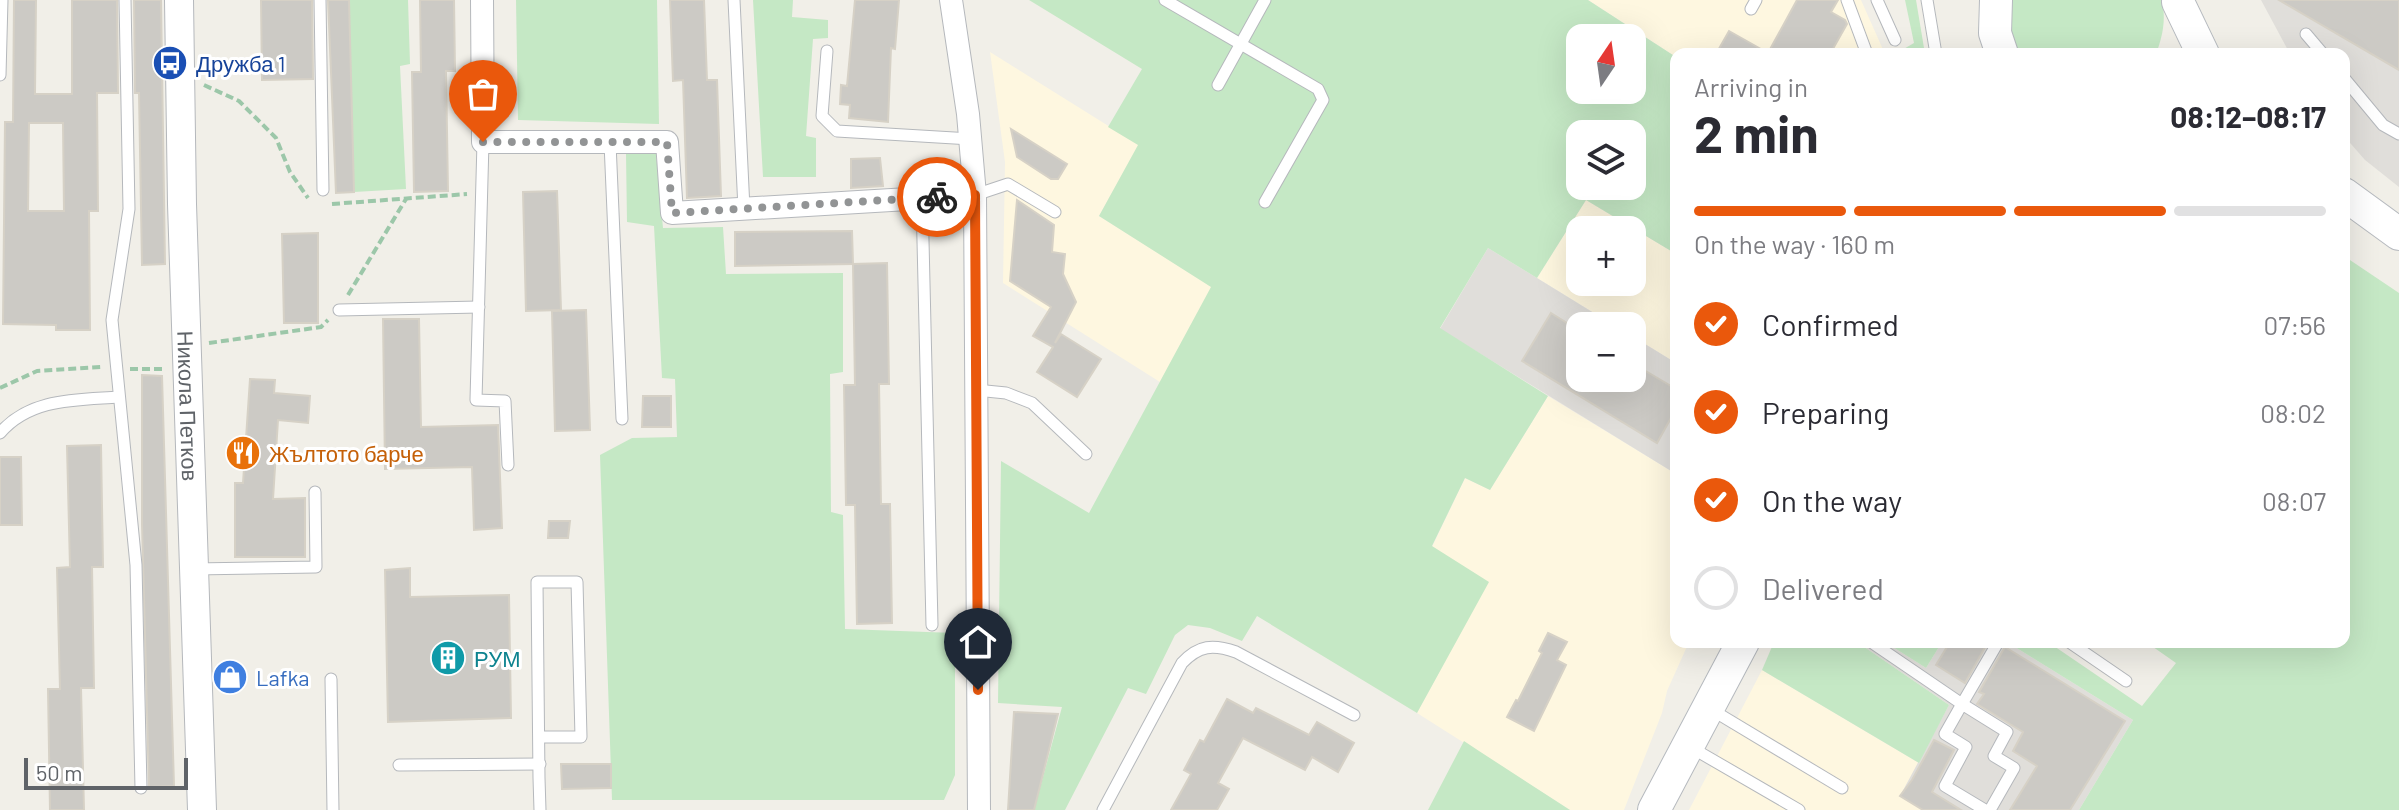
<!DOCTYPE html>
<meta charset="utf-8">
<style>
:root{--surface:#fff;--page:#f7f7f7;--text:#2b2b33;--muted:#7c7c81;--line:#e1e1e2;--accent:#ea580c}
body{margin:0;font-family:Barlow,sans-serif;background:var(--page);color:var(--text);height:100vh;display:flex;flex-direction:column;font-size:30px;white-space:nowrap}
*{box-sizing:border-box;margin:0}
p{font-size:26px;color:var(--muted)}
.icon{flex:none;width:44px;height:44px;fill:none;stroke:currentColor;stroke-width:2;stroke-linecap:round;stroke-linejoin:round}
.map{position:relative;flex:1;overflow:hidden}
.panel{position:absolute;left:1670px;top:48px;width:680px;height:600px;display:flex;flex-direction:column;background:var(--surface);border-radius:16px;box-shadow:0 8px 32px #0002}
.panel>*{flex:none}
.needle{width:52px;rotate:13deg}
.buttons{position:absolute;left:1566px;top:24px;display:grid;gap:16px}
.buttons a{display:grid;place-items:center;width:80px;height:80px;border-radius:16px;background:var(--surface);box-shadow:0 8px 32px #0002;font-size:40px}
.scale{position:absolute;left:24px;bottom:20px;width:164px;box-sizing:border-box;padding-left:8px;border:4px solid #5f6368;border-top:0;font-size:22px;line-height:28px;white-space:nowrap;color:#5f6368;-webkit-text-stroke:6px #fff;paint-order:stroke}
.pin{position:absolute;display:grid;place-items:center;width:68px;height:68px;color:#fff;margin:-82px -34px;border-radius:50% 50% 50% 0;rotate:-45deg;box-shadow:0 0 8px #0007}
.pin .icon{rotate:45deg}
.courier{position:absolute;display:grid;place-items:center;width:80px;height:80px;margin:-40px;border:6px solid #ea580c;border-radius:50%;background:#fff;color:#222;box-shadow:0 2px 10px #0007}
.headline em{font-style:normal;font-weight:700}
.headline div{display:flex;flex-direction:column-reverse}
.headline{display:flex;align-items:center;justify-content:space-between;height:136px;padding:0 24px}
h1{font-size:52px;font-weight:700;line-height:60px}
.bar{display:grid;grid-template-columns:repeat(4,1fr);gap:12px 8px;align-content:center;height:96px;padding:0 24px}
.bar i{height:10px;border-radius:6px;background:var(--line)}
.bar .on{background:var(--accent)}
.bar p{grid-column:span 4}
ol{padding:0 24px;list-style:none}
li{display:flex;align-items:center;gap:24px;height:88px}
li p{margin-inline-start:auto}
li .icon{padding:8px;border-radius:50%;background:var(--accent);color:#fff;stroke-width:4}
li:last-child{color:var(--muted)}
li i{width:44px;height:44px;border:4px solid var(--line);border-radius:50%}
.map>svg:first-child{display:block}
.commercial{fill:#fef7e0;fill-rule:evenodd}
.industrial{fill:#e0deda}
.green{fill:#c5e8c5;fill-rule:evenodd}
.building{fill:#cccac5;stroke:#d6d1c6;stroke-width:2;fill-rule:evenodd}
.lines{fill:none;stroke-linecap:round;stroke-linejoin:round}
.service-casing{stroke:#b5b8bc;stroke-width:13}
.minor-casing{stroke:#b5b8bc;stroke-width:24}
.tertiary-casing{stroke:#b5b8bc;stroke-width:30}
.secondary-casing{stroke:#b6babf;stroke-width:34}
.path{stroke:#9cc7a9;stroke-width:4;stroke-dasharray:8 4;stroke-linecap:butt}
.service{stroke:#fff;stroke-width:11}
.minor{stroke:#fff;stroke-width:22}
.tertiary{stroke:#fff;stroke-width:28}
.secondary{stroke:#fff;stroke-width:32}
.done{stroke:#929495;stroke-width:8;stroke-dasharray:0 14.4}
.route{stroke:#ea580c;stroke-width:10}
.labels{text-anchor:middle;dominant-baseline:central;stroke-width:6;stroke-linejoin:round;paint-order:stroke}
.transit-label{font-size:22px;fill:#164399;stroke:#fff;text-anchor:start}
.street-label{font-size:22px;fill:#5f6368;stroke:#fff}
.food-label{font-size:22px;fill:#c56008;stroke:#fff;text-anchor:start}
.culture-label{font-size:22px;fill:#0d838f;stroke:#fff;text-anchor:start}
.shop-label{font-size:22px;fill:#366cbe;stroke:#fff;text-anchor:start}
</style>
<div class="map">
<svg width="2399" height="810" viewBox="0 0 2399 810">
<rect width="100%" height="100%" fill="#f1efe8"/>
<g class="commercial">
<path d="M1588,0H1861L1885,54H1676V57Z"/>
<path d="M990,52L1139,145L1099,216L1212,287L1160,382L1003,283L1005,162Z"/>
<path d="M1586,200L1676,254V363L1632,336V326H1615L1537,278ZM1580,230H1632V282H1580Z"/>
<path d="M1548,396L1676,474V642H1689L1667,691L1662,713L1624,810H1570L1417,713L1488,582L1432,547L1465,478L1490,490Z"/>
<path d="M1762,670L1919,763L1900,796L1923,810H1689Z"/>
</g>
<g class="industrial">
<path d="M2261,0H2399V187L2365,160L2344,136V54H2290Z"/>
<path d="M1488,248L1615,326H1580V378H1632V336L1676,363V474L1440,329Z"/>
<path d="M1857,642H1885L1926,668L1942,642H2007L2133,720L2079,810H1923L1900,796L1949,705Z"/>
</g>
<g class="green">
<path d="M349,0H408L410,64L400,66L406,189L354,192Z"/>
<path d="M516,0H657L659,124L518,120Z"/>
<path d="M753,0H793L792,17L828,20V38L813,39L806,136L816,138V177H763Z"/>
<path d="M1029,0H1588L1676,57V254L1586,200L1537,278L1488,248L1440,328L1548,396L1490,490L1465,478L1432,546L1489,582L1417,713L1257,616L1242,641L1210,628L1188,625L1175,635L1146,694L1128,688L1065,810H1034L1062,707L998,703L1001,461L1089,513L1211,287L1099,216L1138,145L1108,127L1142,69ZM1580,38H1632V90H1580ZM1580,134H1632V186H1580Z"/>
<path d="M1905,0H1916L1925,54H1895L1914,43Z"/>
<path d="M2012,0H2162C2166,20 2163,35 2156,54H2020C2010,37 2009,19 2012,0Z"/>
<path d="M626,154H656L663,228L723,227L726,274L843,273V372L830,374L831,512L843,515L845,629L955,633V775L944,800H612L600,455L632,438L677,437L675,379L662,378L654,226L627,222Z"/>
<path d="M2344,256L2399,293V810H2079L2133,720L2007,642H2048L2142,706L2176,663L2146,642H2344Z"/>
<path d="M1774,642H1857L1949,705L1919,763L1762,670Z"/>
<path d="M1885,642H1942L1926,668Z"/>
<path d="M1464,741L1479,751L1570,810H1428Z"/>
</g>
<g class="building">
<path d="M14,0H36L35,94H72V0H117L118,93H97L98,211H89L90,330H56V325L3,324L5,122H13ZM29,123H63L64,211H28Z"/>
<path d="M134,0H161L165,264L142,265L139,93H135Z"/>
<path d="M261,0H312L313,79L262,80Z"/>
<path d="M328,0H349L354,192L336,193Z"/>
<path d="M420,0H454L455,71H446L448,191L414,192L412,72H421Z"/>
<path d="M670,0H704L707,80H717L721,196L687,198L683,80L673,81Z"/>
<path d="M855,0H899L895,49L891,48L888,122L849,118L850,105L840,104L841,85L847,86Z"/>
<path d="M1797,0H1838L1831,12L1845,20L1847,24L1830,54H1716L1729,31L1768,53Z"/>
<path d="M2279,0H2399V70Z"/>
<path d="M1011,129L1067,164L1058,179H1051L1017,157Z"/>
<path d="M880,158L883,186L851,188V159Z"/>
<path d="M557,191L561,310L526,311L523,192Z"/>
<path d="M1017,200L1054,225L1052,252L1065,254L1063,274L1076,302L1055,343L1061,334L1101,359L1077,397L1037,372L1053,347L1033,336L1051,307L1010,281Z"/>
<path d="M852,231L853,264L735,266V232Z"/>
<path d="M318,233V323H284L282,234Z"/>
<path d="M887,263L889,384H879L881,504H890L892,623L857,624L855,505H846L844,385H855L853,264Z"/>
<path d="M586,310L590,430L555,431L552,311Z"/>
<path d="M1551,313L1580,331V378H1632V363L1676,389V409L1657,443L1522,361Z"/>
<path d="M383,319H419L421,427L498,425L502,528L474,530L472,467L385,469Z"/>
<path d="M142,375L162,376L174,786L149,787L142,524Z"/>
<path d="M250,379L275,380L274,393L310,396L308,423L278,420L273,499L305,498V557H235V483H243Z"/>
<path d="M643,396H671V427H642Z"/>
<path d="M101,445L103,567H92L94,688H81L84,810H50L48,689H60L57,568L70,567L67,446Z"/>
<path d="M0,457H21L22,525H0Z"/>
<path d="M549,521H570L568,538H548Z"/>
<path d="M410,568V597L509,595L511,718L388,722L385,570Z"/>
<path d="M1548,633L1567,642L1557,660L1566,665L1534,731L1507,717L1516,700L1518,701L1542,653L1539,651Z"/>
<path d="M1950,642H1988L1965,683L1936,665Z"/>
<path d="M2005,647L2125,721L2070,810H2010L2037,766L2013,751L2023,732L1977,704L1984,694L1979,692Z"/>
<path d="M1227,699L1253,713L1256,708L1309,735L1317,722L1354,743L1338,772L1312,757L1305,770L1243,738L1218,783L1229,789L1217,810H1171L1191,774L1184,770L1200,740L1204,742Z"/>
<path d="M1014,712L1058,714L1034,810H1008Z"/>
<path d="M1934,740L1954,750L1932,792L1961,810H1923L1900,796L1912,780Z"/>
<path d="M561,764H611V788L562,789Z"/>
</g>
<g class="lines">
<g class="service-casing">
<g id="service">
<path d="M125,0L129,209L112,320L136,565L141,788"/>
<path d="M320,0L323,190"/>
<path d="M734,0L744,209"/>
<path d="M1165,0L1318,89L1323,100L1265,202"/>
<path d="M1847,0L1867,54"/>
<path d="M1877,0L1895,40"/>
<path d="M1927,0L1936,54"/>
<path d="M1751,9L1756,0"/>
<path d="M2306,34L2323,54"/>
<path d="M827,51L822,116L837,131L971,139"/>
<path d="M0,75L2,0"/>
<path d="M2344,78L2383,125L2399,134"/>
<path d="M1218,85L1265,0"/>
<path d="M483,142L476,400L505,401L508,465"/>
<path d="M610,143L622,419"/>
<path d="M975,195L1008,184L1055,212"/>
<path d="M922,198L932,625"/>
<path d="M339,310L479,307"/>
<path d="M976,390L1006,393L1032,403L1086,454"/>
<path d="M0,433C30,398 76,400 118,397"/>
<path d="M194,569L316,567L315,492"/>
<path d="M1871,642L1962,704L1997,644"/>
<path d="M2069,642L2126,681"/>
<path d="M331,679L333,810"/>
<path d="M1712,710L1842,788"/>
<path d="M539,737H581L577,582H537L539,778L540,810"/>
<path d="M1692,748L1799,810"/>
<path d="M399,765L540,764"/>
<path d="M1103,810L1182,663C1199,645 1213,644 1236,652L1354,715"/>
<path d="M1985,810L1945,786L1966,747L1945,734L1962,704L2007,732L1994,756L2014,768L1990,810"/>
</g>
</g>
<g class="minor-casing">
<g id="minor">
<path d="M482,0L483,142H667L672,213L975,195"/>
<path d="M951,0L968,114L975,195L979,810"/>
</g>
</g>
<g class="tertiary-casing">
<g id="tertiary">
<path id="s1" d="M179,0L182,204L202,810"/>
</g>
</g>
<g class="secondary-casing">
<g id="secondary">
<path d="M1996,0L1995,33L2002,54"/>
<path d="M2178,2L2203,54"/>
<path d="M2344,194L2399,234"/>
<path d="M1654,810L1743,642"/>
</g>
</g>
<g class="path">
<path d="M204,85L239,101L276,138L290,172L308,198"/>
<path d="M332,204L467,194"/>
<path d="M348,295L406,199"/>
<path d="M209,343L321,327L328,320"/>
<path d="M130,369H166"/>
<path d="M0,388L37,371L102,367"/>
</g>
<use href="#service" class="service"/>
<use href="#minor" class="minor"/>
<use href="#tertiary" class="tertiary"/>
<use href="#secondary" class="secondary"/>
</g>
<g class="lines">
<path class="done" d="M483,142H667L672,213L937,197"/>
<path class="route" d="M937,197L975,195L978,690"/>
</g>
<defs>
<g id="bus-disc" transform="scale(1.8)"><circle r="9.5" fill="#1a4fb4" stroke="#fff"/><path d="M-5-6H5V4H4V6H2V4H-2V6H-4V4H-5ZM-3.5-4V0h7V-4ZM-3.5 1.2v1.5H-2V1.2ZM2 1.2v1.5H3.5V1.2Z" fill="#fff"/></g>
<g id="restaurant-disc" transform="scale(1.8)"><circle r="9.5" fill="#e8710a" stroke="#fff"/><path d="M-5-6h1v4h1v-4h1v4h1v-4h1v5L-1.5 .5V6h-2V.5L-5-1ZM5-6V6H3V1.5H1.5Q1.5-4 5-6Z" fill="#fff"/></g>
<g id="building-disc" transform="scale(1.8)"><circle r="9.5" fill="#0f9aa8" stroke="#fff"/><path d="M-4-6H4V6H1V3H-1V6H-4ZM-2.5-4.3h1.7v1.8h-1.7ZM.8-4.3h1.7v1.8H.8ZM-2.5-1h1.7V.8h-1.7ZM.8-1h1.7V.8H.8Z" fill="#fff"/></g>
<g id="shop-disc" transform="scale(1.8)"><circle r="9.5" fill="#3f7fe0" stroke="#fff"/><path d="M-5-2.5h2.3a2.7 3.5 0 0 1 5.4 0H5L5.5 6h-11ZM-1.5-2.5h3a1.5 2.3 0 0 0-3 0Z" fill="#fff"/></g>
</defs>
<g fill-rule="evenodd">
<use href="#bus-disc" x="170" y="63"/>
<use href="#restaurant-disc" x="243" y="453"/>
<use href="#building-disc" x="448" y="658"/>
<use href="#shop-disc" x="230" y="677"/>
</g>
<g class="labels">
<g class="transit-label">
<text x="196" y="63">Дружба 1</text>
</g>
<g class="street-label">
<text stroke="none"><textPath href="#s1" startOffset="406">Никола Петков</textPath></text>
</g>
<g class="food-label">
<text x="269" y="453">Жълтото барче</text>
</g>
<g class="culture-label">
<text x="474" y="658">РУМ</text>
</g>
<g class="shop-label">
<text x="256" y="677">Lafka</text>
</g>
</g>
</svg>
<div class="buttons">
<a><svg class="needle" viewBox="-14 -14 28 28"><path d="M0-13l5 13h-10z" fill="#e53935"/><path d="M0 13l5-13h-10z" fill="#7c7c81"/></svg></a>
<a><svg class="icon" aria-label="layers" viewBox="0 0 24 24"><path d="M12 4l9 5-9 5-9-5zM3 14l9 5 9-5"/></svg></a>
<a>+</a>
<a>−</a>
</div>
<div class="scale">50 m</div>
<div class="pin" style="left:483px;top:142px;background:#ea580c"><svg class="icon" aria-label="bag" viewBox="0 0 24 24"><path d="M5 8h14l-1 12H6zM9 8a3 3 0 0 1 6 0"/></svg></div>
<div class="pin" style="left:978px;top:690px;background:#1f2937"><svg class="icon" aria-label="home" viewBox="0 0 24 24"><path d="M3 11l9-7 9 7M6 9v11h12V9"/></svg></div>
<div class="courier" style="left:937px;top:197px"><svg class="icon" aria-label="bike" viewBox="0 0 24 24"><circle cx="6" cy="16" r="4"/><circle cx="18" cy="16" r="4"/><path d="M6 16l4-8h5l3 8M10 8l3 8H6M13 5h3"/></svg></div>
<section class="panel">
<div class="headline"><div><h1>2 min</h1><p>Arriving in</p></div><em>08:12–08:17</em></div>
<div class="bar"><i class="on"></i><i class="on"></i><i class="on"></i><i></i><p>On the way · 160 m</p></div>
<ol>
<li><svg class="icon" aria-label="check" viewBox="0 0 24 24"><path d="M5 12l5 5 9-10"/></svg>Confirmed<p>07:56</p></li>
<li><svg class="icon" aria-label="check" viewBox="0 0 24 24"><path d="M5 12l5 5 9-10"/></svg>Preparing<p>08:02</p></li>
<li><svg class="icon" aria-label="check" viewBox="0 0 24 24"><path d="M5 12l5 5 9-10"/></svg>On the way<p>08:07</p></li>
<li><i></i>Delivered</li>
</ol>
</section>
</div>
